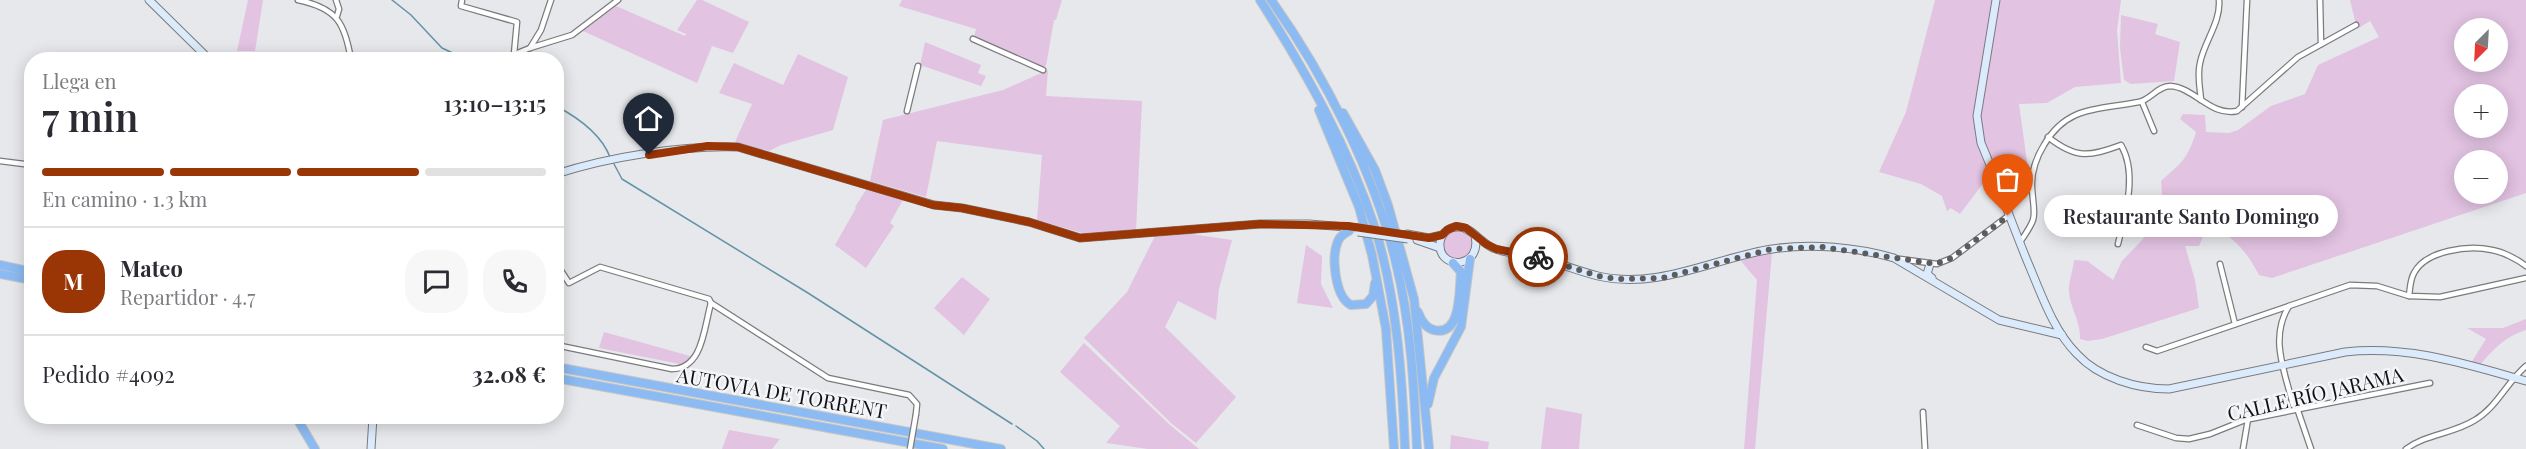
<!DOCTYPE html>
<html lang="es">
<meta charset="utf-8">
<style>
:root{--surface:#fff;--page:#f7f7f7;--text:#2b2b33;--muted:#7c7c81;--line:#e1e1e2;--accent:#9a3506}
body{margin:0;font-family:"Playfair Display",serif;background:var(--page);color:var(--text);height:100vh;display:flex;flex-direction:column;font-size:22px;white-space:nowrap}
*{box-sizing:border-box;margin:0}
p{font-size:20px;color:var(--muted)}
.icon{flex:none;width:33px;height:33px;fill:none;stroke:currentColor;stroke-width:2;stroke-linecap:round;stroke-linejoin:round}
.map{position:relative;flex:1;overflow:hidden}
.details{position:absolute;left:24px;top:52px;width:540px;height:372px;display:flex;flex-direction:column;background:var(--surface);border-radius:24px;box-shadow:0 3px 15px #0003}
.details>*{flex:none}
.needle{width:39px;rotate:204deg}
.fabs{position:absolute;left:2454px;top:18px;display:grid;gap:12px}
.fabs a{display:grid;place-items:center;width:54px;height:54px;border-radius:50%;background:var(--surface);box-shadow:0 3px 15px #0003;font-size:30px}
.pin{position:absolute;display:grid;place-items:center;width:51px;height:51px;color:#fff;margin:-62px -26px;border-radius:50% 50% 50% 0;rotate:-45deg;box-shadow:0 0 6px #0007}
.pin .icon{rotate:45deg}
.courier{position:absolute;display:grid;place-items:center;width:60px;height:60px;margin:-30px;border:4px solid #9a3506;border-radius:50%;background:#fff;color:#222;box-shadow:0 2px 8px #0007}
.bubble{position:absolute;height:42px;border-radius:21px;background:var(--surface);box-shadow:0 3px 15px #0003;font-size:20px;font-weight:600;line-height:42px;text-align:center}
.overview em{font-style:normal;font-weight:600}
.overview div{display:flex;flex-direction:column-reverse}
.overview{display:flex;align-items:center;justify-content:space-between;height:102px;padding:0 18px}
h1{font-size:39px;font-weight:600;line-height:45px}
.bar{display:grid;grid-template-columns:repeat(4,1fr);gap:9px 6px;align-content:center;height:72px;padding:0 18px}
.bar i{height:8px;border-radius:4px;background:var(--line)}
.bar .selected{background:var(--accent)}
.bar p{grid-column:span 4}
.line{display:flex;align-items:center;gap:15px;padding:0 18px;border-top:2px solid var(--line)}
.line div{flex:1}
.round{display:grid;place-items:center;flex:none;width:63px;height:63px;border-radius:24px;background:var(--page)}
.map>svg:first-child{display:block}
.green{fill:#e2c3e2;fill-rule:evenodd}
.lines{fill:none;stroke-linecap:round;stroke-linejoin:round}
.stream{stroke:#6293a9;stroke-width:1.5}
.street-casing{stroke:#7b7b7e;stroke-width:7}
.secondary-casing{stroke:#7b7b7e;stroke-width:9}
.highway-casing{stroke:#c6c6c6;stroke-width:10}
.street{stroke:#fff;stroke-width:4.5}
.secondary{stroke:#dcebfb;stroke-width:7}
.highway{stroke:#8bbbf2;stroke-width:8}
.street-bridge-casing{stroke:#7b7b7e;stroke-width:7;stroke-linecap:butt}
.secondary-bridge-casing{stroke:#7b7b7e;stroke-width:9;stroke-linecap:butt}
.street-bridge{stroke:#fff;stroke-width:4.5}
.secondary-bridge{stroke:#dcebfb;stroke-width:7}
.done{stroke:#5c5c5e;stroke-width:6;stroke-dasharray:0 10.8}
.route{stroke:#9a3506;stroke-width:8}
.labels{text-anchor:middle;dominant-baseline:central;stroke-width:5;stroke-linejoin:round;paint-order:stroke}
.street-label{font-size:20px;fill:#111112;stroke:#f4f5f8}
</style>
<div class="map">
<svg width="2526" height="449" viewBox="0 0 2526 449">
<rect width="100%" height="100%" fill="#e7e8eb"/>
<g class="green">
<path d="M248,0H263L255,51H237Z"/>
<path d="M697,0H702L749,22L733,53L712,46L697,83L583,31L616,6L685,36L686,34L677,30Z"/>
<path d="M902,0H1062L1056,20H1054L1046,66L1042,67L974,37L976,29L899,6Z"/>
<path d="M1935,0H1994L1975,122L1979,148L1990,174L1960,214L1951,208L1947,211L1942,196L1921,184L1879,172L1906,112Z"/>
<path d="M1999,0H2121L2117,30L2121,83L2075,87L2047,103L2019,104L2028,169L1997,173L1985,146L1980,122Z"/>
<path d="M2350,0H2526V193L2272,278L2259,275C2245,248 2234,239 2209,223L2199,246H2185L2195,280L2199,308L2102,339L2088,341L2080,339C2081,323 2071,309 2069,293C2068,283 2073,271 2074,260L2087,261L2113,280L2122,261L2143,239L2163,207L2161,181C2181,163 2188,159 2196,132L2180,119L2183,114L2205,115L2206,132L2229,133L2238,130L2271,106L2305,94L2318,65L2379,37L2370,21L2357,29ZM2464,28H2498V62H2464ZM2464,94H2498V128H2464ZM2464,160H2498V194H2464Z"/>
<path d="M2121,15L2158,24L2155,34L2180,42L2174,81L2131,84L2124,80L2120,48Z"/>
<path d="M925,42L981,65L978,73L986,76L981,86L920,65Z"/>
<path d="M798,54L848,77L833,130L781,145L769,151L735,142L752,104L719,93L734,63L783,85Z"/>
<path d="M1048,70L1046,96L1142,101L1136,231L1082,233L1037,220L1042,155L937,141L926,197L870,181L883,120L1003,90Z"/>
<path d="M868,187L904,198L890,223L894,226L866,268L835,245L856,208L855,207Z"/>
<circle cx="1458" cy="244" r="15"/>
<path d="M1185,233L1232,240L1219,289L1216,320L1178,301L1165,327L1236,397L1196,443L1171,423L1084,338L1127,292L1155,236Z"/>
<path d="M1306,245L1322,256L1321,284L1333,308L1297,303Z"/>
<path d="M1772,252L1755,449H1744L1757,280L1741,261Z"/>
<path d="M962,277L990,299L964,335L934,308Z"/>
<path d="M2526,319V330C2506,336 2493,349 2480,365L2471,363L2486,339L2467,328H2503Z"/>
<path d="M604,332L690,356L688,363L685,365L599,348Z"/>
<path d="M1084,343L1170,425L1199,449H1148L1106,443L1120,426L1060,372Z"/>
<path d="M1546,407L1582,414L1579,449H1541Z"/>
<path d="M729,430L780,439L772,449H722Z"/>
<path d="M1451,435L1489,442L1488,449H1450Z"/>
</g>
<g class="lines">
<g class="stream">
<path d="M392,0L411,15L442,48L457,55L479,60"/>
<path d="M556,106C577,117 601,134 610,157"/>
<path d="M614,164L622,179L808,293L1012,424"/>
<path d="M1016,426L1037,441L1044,449"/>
</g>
<g class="street-casing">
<g id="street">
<path d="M298,0C337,8 345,23 351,60"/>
<path d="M336,0L339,9L337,16"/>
<path d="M462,0L461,6L517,22L514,54"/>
<path d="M2320,0L2321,44"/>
<path d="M973,39L1043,70"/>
<path d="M530,48L541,30L551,0"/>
<path d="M500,60L530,48L572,35L618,0"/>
<path d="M2201,100C2200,88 2197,75 2200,63C2204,42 2221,22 2219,0"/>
<path d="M2142,102L2154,131"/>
<path d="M2242,107L2247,0"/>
<path d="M907,111L918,66"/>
<path d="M2048,137C2076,159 2089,157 2121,145C2138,174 2125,214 2118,244"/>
<path d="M0,161L32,165"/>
<path d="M2020,242C2039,215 2034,218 2032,188C2031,172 2036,158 2044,145C2067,105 2099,110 2139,102C2150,100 2158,86 2170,86C2194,87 2211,117 2237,111L2298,57L2356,25"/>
<path d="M1900,259L1937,264L1952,258L2008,216"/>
<path d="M556,263L569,283L600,267L709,299L711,303L828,378L909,395L917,404L916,414"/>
<path d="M2220,264L2235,324"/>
<path d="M2409,296C2410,289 2410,280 2414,273C2426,250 2469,245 2492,250C2503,252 2517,259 2526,266"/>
<path d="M556,345L672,369C703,369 704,327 711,303"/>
<path d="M2146,347L2157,351L2289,306"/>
<path d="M1923,412L1925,449"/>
<path d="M2137,425L2176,438L2189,439L2210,434L2245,420L2430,383"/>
<path d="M2243,449L2248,419"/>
<path d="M2311,449L2297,408L2293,405C2285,372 2269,338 2289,306L2350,285L2377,286L2409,296L2440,297L2526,278"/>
<path d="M2406,449C2426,434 2453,434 2475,420C2497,407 2507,382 2526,366"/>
</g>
</g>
<g class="secondary-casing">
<g id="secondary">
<path d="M149,0L210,60"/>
<path d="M1996,0L1977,116L1981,143C1999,185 2013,228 2031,270C2043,299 2055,332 2077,354C2099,378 2137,389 2169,389L2345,352C2408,345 2466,364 2526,381"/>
<path d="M556,174C609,157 682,145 738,147L934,205L962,208L1029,222L1080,238L1260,224H1309L1359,228"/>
<path d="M1407,234L1429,238L1442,235"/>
<path d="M1475,236C1482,268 1442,270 1440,247C1439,236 1447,226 1459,227C1471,227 1481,243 1493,248C1506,254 1523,253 1537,257C1558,263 1578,271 1598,276C1659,290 1714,258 1772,249C1811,243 1857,247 1894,258L1999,320L2062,335"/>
<path d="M1417,240L1440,248"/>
<path d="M1930,264L1927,274L1932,278"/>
<path d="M371,449L373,417"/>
</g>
</g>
<g class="highway-casing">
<g id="highway">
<path d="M1260,0C1306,72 1348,146 1375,228C1397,299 1402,375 1405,449"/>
<path d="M1271,0C1324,74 1375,174 1396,263C1411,324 1414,387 1417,449"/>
<path d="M1319,110L1359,207L1372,255L1386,329L1394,449"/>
<path d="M1343,113L1375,170L1388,205L1414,299L1429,448"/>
<path d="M1349,231C1344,234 1340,236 1338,241C1331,257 1335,297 1351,305L1366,304L1373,296L1375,283"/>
<path d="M0,265L32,272"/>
<path d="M0,274L32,280"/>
<path d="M1418,312C1421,320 1425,328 1434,330C1462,337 1459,289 1461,272L1453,263"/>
<path d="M556,367L1001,449"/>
<path d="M556,378L943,449"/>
<path d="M1428,404L1434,378L1461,327L1470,259"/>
<path d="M296,417L315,449"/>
</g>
</g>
<use href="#street" class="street"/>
<use href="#secondary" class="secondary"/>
<use href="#highway" class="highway"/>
<g class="street-bridge-casing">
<path id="street-bridge" d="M910,449L916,414"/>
</g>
<g class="secondary-bridge-casing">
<path id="secondary-bridge" d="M1358,232L1408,239"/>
</g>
<use href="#street-bridge" class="street-bridge"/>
<use href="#secondary-bridge" class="secondary-bridge"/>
</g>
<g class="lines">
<path class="done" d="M1538,257L1598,276L1616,279L1662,278L1772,249L1822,247L1936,264L1952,258L2008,216"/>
<path class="route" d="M649,155L708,146L738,147L933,205L962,208L1029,222L1080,238L1260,224L1348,226L1429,238L1442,235L1447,230L1456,226L1466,228L1486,244L1496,249L1538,257"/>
</g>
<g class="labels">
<g class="street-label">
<text transform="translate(782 392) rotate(10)">AUTOVIA DE TORRENT</text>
<text transform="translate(2315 393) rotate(-13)">CALLE RÍO JARAMA</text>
</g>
</g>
</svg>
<div class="fabs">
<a><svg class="needle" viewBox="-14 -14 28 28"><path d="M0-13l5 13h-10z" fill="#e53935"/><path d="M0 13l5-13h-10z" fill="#7c7c81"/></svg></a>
<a>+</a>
<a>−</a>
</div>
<div class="pin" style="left:2008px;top:216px;background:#ea580c"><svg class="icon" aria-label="bag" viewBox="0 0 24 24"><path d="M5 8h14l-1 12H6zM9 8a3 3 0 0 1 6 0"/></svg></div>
<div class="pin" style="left:649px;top:155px;background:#1f2937"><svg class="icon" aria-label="home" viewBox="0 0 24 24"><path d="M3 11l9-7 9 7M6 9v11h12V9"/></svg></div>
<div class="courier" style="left:1538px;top:257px"><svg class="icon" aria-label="bike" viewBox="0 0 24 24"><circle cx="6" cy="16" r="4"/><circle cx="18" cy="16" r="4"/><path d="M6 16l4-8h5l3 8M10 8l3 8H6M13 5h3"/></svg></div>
<div class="bubble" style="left:2044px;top:195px;width:294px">Restaurante Santo Domingo</div>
<section class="details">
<div class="overview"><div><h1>7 min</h1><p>Llega en</p></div><em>13:10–13:15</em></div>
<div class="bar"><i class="selected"></i><i class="selected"></i><i class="selected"></i><i></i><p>En camino · 1.3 km</p></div>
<div class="line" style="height:108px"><b class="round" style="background:var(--accent);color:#fff">M</b><div><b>Mateo</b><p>Repartidor · 4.7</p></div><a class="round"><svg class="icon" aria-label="chat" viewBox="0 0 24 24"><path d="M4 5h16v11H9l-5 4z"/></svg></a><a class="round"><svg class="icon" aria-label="phone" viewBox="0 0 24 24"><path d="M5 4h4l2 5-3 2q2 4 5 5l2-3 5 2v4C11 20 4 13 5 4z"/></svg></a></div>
<div class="line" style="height:78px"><div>Pedido #4092</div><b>32.08 €</b></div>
</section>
</div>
